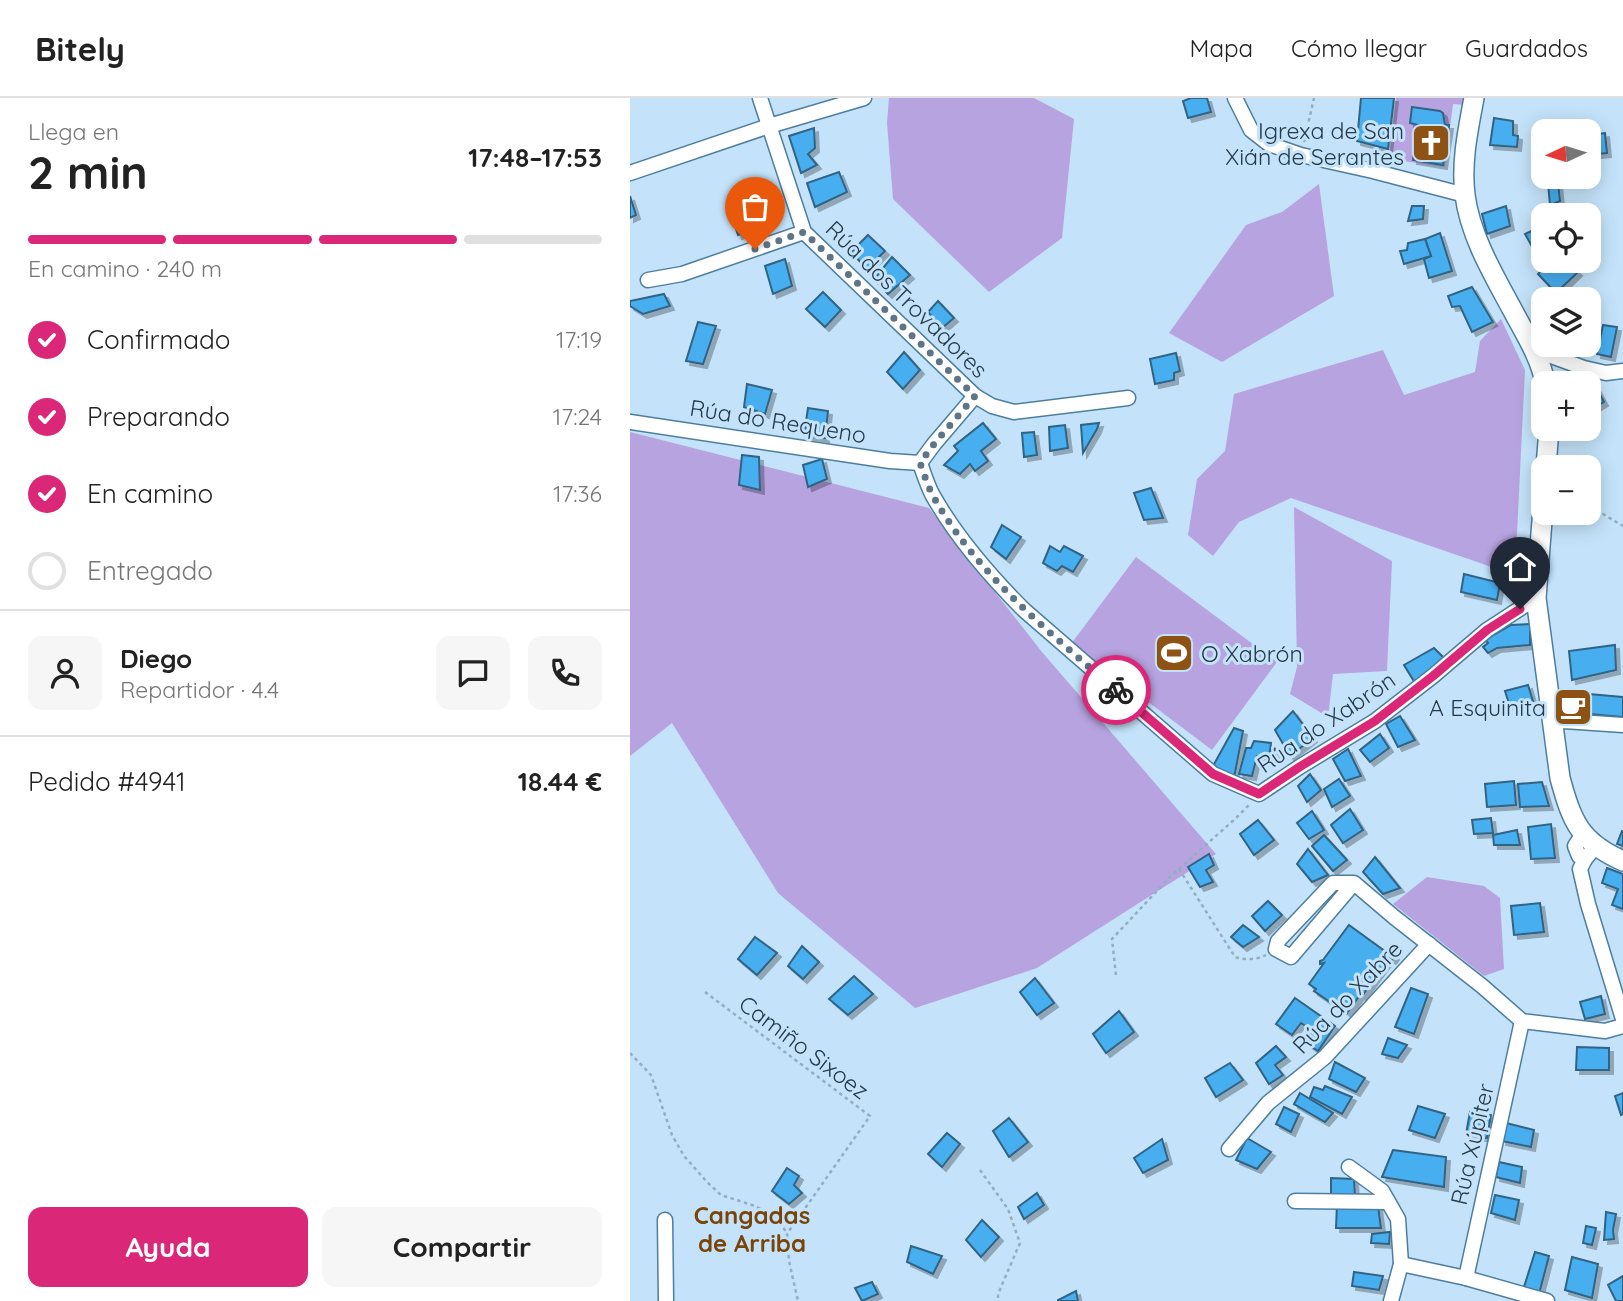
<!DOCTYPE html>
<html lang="es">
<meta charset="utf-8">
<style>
:root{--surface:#fff;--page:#f6f6f6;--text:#222;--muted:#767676;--line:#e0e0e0;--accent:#db2777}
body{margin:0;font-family:Quicksand,sans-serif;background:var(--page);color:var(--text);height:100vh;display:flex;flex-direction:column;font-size:26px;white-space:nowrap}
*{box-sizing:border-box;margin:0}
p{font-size:23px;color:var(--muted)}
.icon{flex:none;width:38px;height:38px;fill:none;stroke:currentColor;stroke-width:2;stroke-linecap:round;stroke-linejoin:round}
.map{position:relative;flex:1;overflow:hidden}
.sheet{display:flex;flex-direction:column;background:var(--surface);width:630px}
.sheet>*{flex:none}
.needle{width:46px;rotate:266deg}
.controls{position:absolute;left:901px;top:21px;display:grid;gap:14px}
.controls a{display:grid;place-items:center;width:70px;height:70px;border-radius:14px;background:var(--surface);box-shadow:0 4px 18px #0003;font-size:35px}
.pin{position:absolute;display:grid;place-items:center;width:60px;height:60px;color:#fff;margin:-72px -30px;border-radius:50% 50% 50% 0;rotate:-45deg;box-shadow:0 0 7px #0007}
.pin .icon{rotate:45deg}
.courier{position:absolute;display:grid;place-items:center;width:70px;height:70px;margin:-35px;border:5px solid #db2777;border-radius:50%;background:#fff;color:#222;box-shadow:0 2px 9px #0007}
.overview em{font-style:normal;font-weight:700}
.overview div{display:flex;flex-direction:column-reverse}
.overview{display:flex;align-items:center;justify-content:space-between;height:119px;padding:0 28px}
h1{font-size:46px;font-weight:700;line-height:52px}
.bar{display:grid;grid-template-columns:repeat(4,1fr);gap:10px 7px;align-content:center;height:84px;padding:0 28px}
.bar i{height:9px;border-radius:5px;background:var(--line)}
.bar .current{background:var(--accent)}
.bar p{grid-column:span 4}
.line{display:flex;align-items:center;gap:18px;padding:0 28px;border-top:2px solid var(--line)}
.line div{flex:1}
.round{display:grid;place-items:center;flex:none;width:74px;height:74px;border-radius:14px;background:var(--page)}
ol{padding:0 28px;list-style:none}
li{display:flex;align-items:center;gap:21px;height:77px}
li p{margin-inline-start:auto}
li .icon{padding:7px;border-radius:50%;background:var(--accent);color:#fff;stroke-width:4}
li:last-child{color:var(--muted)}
li i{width:38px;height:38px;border:4px solid var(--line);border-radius:50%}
.action{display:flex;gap:14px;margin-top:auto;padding:14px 28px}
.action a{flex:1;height:80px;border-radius:14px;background:var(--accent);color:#fff;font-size:28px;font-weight:700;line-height:80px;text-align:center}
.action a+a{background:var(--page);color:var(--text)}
header{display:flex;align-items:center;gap:42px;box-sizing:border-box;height:98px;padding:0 35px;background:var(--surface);border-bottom:2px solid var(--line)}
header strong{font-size:33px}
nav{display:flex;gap:38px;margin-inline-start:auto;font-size:24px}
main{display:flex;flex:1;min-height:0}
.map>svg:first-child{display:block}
.green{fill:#b8a3e1}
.building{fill:#46aeef;stroke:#316383;stroke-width:2;filter:url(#shadow)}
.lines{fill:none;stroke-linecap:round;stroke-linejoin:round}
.street-casing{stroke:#4c7ea0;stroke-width:17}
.secondary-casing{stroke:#4c7ea0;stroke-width:22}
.path{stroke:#92aec2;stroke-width:2.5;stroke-dasharray:3.5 3.5;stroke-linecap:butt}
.street{stroke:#fff;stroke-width:14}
.secondary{stroke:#fff;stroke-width:19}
.done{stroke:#5d7587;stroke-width:7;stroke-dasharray:0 12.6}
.route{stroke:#db2777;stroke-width:9}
.labels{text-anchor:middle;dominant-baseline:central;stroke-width:6;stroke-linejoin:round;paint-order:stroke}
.poi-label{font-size:23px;fill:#253a49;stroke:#c4e3fa;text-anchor:end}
.street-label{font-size:23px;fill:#253a49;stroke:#c4e3fa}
.neighbourhood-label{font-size:24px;font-weight:bold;fill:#7a4307;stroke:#c4e3fa}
</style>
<header>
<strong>Bitely</strong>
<nav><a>Mapa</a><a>Cómo llegar</a><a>Guardados</a></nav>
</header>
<main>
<section class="sheet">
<div class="overview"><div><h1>2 min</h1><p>Llega en</p></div><em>17:48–17:53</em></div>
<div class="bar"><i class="current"></i><i class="current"></i><i class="current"></i><i></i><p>En camino · 240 m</p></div>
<ol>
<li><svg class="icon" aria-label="check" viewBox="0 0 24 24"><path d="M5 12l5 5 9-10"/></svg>Confirmado<p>17:19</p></li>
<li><svg class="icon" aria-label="check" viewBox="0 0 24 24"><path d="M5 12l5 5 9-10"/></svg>Preparando<p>17:24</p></li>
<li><svg class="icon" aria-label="check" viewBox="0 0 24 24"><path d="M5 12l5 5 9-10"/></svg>En camino<p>17:36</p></li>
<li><i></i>Entregado</li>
</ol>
<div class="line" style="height:126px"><a class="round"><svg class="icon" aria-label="person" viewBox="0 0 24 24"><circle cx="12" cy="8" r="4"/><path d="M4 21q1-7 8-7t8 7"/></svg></a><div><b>Diego</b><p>Repartidor · 4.4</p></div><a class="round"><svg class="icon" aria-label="chat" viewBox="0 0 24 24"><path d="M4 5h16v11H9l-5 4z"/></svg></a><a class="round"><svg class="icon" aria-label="phone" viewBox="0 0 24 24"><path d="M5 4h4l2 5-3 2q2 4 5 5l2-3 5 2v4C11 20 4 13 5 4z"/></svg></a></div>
<div class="line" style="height:91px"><div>Pedido #4941</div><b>18.44 €</b></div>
<div class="action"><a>Ayuda</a><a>Compartir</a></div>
</section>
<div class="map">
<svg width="993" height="1203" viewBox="0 0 993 1203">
<defs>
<filter id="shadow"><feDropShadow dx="4" dy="4" stdDeviation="0" flood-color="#0004"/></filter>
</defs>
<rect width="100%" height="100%" fill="#c4e3fa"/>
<g class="green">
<path d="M259,0H404L444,21L432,140L359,194L263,101L257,25Z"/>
<path d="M766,0H836L835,7L823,6L815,69L759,61Z"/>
<path d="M689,86L704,198L592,264L539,235L616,127L652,114Z"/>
<path d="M871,221L895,272L885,477L661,400L609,424L583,458L558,437L567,381L595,353L604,296L753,252L774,297L845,274L850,243Z"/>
<path d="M0,334L299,410L412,554L586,756L407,870L285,910L148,795L42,625L0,658Z"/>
<path d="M664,409L762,463L757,573L703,576L698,619L660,596L667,569Z"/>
<path d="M506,459L647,564L582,652L441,546Z"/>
<path d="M797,779L854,788L870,800L874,871L854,878L763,806Z"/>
</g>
<g class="building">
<path d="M561,0H577L581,14L558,20L553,3Z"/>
<path d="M731,0H764L758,51L727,43Z"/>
<path d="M782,9L810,13L813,15L815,27H819L813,67L783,62L788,27L780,25Z"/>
<path d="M864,20L883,23V37L888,38L887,49L860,47Z"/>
<path d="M184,30L185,50L178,56L187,67L171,75L159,38Z"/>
<path d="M922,32L914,33V53H911L910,34Z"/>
<path d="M975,35L977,55L959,57V37Z"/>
<path d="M209,74L217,94L185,109L177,85Z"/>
<path d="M918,85H928L930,103L920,107Z"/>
<path d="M0,98L6,117L0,120Z"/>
<path d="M123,101L132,129L108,137L99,109Z"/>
<path d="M782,108H794L793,121L778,123Z"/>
<path d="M876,108L880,128L857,136L852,116Z"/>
<path d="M914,127V147L904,152L895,136Z"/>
<path d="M810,135L822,173L799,180L794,161L801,158L795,141Z"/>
<path d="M238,137L255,153L237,171L221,154Z"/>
<path d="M795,141L801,158L774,166L770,153L777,152L778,145Z"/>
<path d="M262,159L280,177L258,196L244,181Z"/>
<path d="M155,161L162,188L143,196L135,168Z"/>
<path d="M921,163H937L948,174L926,195L908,176Z"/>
<path d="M842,189L863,224L842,234L830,208L822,209L818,198Z"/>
<path d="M193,194L211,212L195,229L176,211Z"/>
<path d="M34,196L40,208L13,216L0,208V203Z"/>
<path d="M308,203L324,220L312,230L298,214Z"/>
<path d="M959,222L965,225L959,239Z"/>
<path d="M68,224L86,228L73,266L56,263Z"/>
<path d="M973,227L987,229L981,259L967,256Z"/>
<path d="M274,254L290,272L273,291L257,274Z"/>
<path d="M546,255L550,273L544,275V282L525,286L520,261Z"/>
<path d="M956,284L965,287L974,304L959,313V285H954Z"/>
<path d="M117,286L142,292L135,316L114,309Z"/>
<path d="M178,310L198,313L195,340L174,337Z"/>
<path d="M353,325L366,341L351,353L358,363L345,373L340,366L330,376L314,367L328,353L324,348Z"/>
<path d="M469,325L467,331L453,355L451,327Z"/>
<path d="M435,327L438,350L420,353L419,329Z"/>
<path d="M404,334L407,357L394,359L392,335Z"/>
<path d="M112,357L129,359L130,392L109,387Z"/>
<path d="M192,361L197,381L178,389L173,367Z"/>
<path d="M521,390L533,420L514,422L504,395Z"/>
<path d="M372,427L391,439L376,461L361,449Z"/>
<path d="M420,448L430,454L434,448L453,458L443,474L432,468L427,473L413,465Z"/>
<path d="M834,476L870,485L867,502L831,494Z"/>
<path d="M900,526V547L867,550L858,555L853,549L858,545L855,542L881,527Z"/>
<path d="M985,547L986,572L942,582L939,553Z"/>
<path d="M804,550L814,560L785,585L774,567Z"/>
<path d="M898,587L903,603L880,609L875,593Z"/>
<path d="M936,594L993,599V619L937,614Z"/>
<path d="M663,613L683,640L660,658L645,632Z"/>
<path d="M770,618L785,642L768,649L756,626Z"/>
<path d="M604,630L613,633L604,680L583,668Z"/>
<path d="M750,636L759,650L740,664L730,652Z"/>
<path d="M624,643L641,645L640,653H647L643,663L627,658L622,678L609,676L616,650H621Z"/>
<path d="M718,651L731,678L715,683L703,661Z"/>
<path d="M680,676L691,692L677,704L668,688Z"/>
<path d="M709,681L720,698L702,709L694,691Z"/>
<path d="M884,683L886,707L857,709L855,686Z"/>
<path d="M912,684L919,708L890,709L888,686Z"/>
<path d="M720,711L733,732L713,745L701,727Z"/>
<path d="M682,713L694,732L679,741L667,725Z"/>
<path d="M861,720L863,735L844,736L842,722Z"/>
<path d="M628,722L644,742L624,757L610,736Z"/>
<path d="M921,726L925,760L901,761L898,729Z"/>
<path d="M887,732L890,747H864L863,737Z"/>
<path d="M992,733H993V748L987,746Z"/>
<path d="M694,737L717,762L703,773L682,748Z"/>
<path d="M678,751L698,777L682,784L667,766Z"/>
<path d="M579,756L584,767L576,772L583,784L570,789L558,769Z"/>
<path d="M745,759L770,790L753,796L733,774Z"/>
<path d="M977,770L993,776V811L982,807L988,791L972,785Z"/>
<path d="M638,803L652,817L635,833L622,818Z"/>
<path d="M910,805L914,834L884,837L881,808Z"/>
<path d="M613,827L629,839L613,849L601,839Z"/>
<path d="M719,827L759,856L761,855L765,858L762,862L760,860L732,898L730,897L717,915L711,910L710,911L684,893L686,891L679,886L694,865L690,866V863L693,862Z"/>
<path d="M125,839L147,855L127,877L108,861Z"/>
<path d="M172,848L189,864L173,881L158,868Z"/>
<path d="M224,878L243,896L218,917L199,901Z"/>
<path d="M405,880L424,905L407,917L390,894Z"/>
<path d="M781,890L798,896L784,936L765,929Z"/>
<path d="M971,898L975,916L955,921L950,904Z"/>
<path d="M665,900L705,928L688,953L672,942L680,931L671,925L662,937L646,926Z"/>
<path d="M489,913L504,934L476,955L463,936Z"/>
<path d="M758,940L777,947L768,960L752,956Z"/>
<path d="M646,948L656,959L645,967L653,977L639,986L626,965Z"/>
<path d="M947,949L979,950V972H946Z"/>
<path d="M705,964L735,980L726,994L699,981Z"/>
<path d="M600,965L613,982L586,999L575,980Z"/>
<path d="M695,988L722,999L712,1016L680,999L684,989L693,992Z"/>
<path d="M670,995L703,1015L695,1024L664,1006Z"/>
<path d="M993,995V1016L991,1017L985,998Z"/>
<path d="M788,1008L815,1016L805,1040L779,1032Z"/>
<path d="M654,1009L669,1016L661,1034L646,1026Z"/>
<path d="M840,1014L861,1017L857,1040L836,1036Z"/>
<path d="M379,1020L398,1044L379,1059L363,1033Z"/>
<path d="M876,1025L904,1032L901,1049L872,1043Z"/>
<path d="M317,1035L330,1046L312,1069L298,1056Z"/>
<path d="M617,1040L641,1054L627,1071L606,1062Z"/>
<path d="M532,1041L538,1062L513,1075L504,1060Z"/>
<path d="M763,1052L816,1059L814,1089L752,1079Z"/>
<path d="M869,1064L892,1069L890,1085L866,1079Z"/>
<path d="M157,1070L169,1078L164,1087L172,1095L159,1106L142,1093Z"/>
<path d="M701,1080L724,1081L725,1098H701Z"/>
<path d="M407,1095L414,1107L394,1121L388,1109Z"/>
<path d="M865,1097L889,1102L885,1122L861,1115Z"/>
<path d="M707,1106L748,1108L751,1130H706Z"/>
<path d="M976,1114L986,1116L983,1132L984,1141L974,1142Z"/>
<path d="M352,1122L369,1139L351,1159L336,1142Z"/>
<path d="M956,1128L966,1130L962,1147L953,1145Z"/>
<path d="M760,1134L759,1146L741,1145L742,1136Z"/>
<path d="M281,1148L312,1158L303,1176L277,1164Z"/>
<path d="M905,1154L919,1158L909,1196L893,1192Z"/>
<path d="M942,1159L968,1166L962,1200L935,1192Z"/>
<path d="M724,1174L753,1178L749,1192L722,1188Z"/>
<path d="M993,1178V1203H986L978,1187Z"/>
<path d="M242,1184L248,1196L232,1203L225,1190Z"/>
<path d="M446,1193L448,1203H428V1202Z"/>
</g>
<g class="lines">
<g class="street-casing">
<g id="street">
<path d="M130,0L174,134L345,298L362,308L384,314L498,300"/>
<path d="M605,0L621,32L639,46L671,57L743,73L835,97"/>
<path d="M0,75L139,28L234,0"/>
<path d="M18,182L52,176L174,134"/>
<path d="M902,251L954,270L976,275L993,273"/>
<path d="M0,324L260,363L290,365"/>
<path d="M290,365C294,376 297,386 302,396C326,439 359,477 394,512L583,676L629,696L671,668L745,623L803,578L857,532L906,500"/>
<path d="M290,365L304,346L345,298"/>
<path d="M923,624L934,623L993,627"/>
<path d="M953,736L945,748L949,758L955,761L961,754"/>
<path d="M955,761L950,771L958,806L993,921"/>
<path d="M724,785L661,859L646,851L648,843L703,785H724L764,819L852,888L892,923L975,933L993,928"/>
<path d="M599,1051L638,1005L695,959L799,846"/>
<path d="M719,1069L752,1093L768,1121L771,1166L761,1203"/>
<path d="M665,1103L758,1104"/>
<path d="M35,1122L36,1203"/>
<path d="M771,1166L836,1180L917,1203"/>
<path d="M836,1180L892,923"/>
</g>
</g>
<g class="secondary-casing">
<g id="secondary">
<path d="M844,0C838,32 831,64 835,97C840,137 863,176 882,211C894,234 911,260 915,285"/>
<path d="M916,369L919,331"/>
<path d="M914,397L906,500L930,680C942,724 950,744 993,763"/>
</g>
</g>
<g class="path">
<path d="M674,44L684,0"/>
<path d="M959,412L973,416L993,428"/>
<path d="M549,771L605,859C614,862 627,862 636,857"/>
<path d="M486,877L482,841L541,778L605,721L620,706"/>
<path d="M75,894L240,1018L157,1136"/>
<path d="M0,955L21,977L42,1037L54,1058L77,1084L91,1097L125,1108L148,1120L157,1136L159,1163L168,1203"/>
<path d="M350,1072L378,1111L390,1145L368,1196V1203"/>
</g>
<use href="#street" class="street"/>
<use href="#secondary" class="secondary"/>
</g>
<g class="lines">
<path class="done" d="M125,151L174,134L345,298L304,346L290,365C294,375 297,386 302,396C346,476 418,533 486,592"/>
<path class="route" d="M486,592L583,676L629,696L671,668L745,623L803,578L857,532L890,511"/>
</g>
<defs>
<g id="church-square" transform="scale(2.0125)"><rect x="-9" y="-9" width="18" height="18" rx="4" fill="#8f5215" stroke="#c4e3fa"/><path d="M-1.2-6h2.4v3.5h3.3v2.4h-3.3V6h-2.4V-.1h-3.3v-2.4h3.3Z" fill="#fff"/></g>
<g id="stadium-square" transform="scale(2.0125)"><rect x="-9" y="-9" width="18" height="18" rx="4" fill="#8f5215" stroke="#c4e3fa"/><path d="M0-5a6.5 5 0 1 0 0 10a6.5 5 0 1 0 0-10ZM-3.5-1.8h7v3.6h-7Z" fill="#fff"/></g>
<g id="cafe-square" transform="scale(2.0125)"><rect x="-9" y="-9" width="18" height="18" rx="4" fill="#8f5215" stroke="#c4e3fa"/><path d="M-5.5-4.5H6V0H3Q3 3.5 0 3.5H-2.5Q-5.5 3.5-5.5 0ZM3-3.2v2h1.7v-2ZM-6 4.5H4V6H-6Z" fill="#fff"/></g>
</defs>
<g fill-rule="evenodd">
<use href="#church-square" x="801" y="45"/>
<use href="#stadium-square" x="544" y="555"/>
<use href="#cafe-square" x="943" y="609"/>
</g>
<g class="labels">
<g class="poi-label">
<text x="774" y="32">Igrexa de San<tspan x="774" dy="26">Xián de Serantes</tspan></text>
<text x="571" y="555" text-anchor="start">O Xabrón</text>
<text x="916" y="609">A Esquinita</text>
</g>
<g class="street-label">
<text transform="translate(277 201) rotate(44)">Rúa dos Trovadores</text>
<text transform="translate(148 323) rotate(9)">Rúa do Requeno</text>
<text transform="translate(696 624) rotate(-34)">Rúa do Xabrón</text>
<text transform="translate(717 899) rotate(-46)">Rúa do Xabre</text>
<text transform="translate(174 949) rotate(37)">Camiño Sixoez</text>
<text transform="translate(842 1046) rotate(-77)">Rúa Xúpiter</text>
</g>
<g class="neighbourhood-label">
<text x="122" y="1117">Cangadas<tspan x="122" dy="28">de Arriba</tspan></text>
</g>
</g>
</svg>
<div class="controls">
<a><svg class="needle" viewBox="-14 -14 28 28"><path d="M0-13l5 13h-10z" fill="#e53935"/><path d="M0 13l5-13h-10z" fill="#767676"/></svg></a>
<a><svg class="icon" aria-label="locate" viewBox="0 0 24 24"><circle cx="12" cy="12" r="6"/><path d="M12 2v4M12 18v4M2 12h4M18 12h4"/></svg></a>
<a><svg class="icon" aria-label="layers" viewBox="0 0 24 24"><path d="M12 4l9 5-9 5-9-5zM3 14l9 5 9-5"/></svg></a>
<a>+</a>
<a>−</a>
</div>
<div class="pin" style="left:125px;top:151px;background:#ea580c"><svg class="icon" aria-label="bag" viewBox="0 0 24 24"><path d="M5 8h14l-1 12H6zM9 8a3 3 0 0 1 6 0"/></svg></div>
<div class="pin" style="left:890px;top:511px;background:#1f2937"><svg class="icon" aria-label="home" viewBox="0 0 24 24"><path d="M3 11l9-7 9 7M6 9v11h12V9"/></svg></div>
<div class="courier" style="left:486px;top:592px"><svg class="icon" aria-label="bike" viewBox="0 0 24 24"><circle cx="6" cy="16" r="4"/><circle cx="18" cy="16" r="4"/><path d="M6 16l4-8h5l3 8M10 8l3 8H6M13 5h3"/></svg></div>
</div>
</main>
